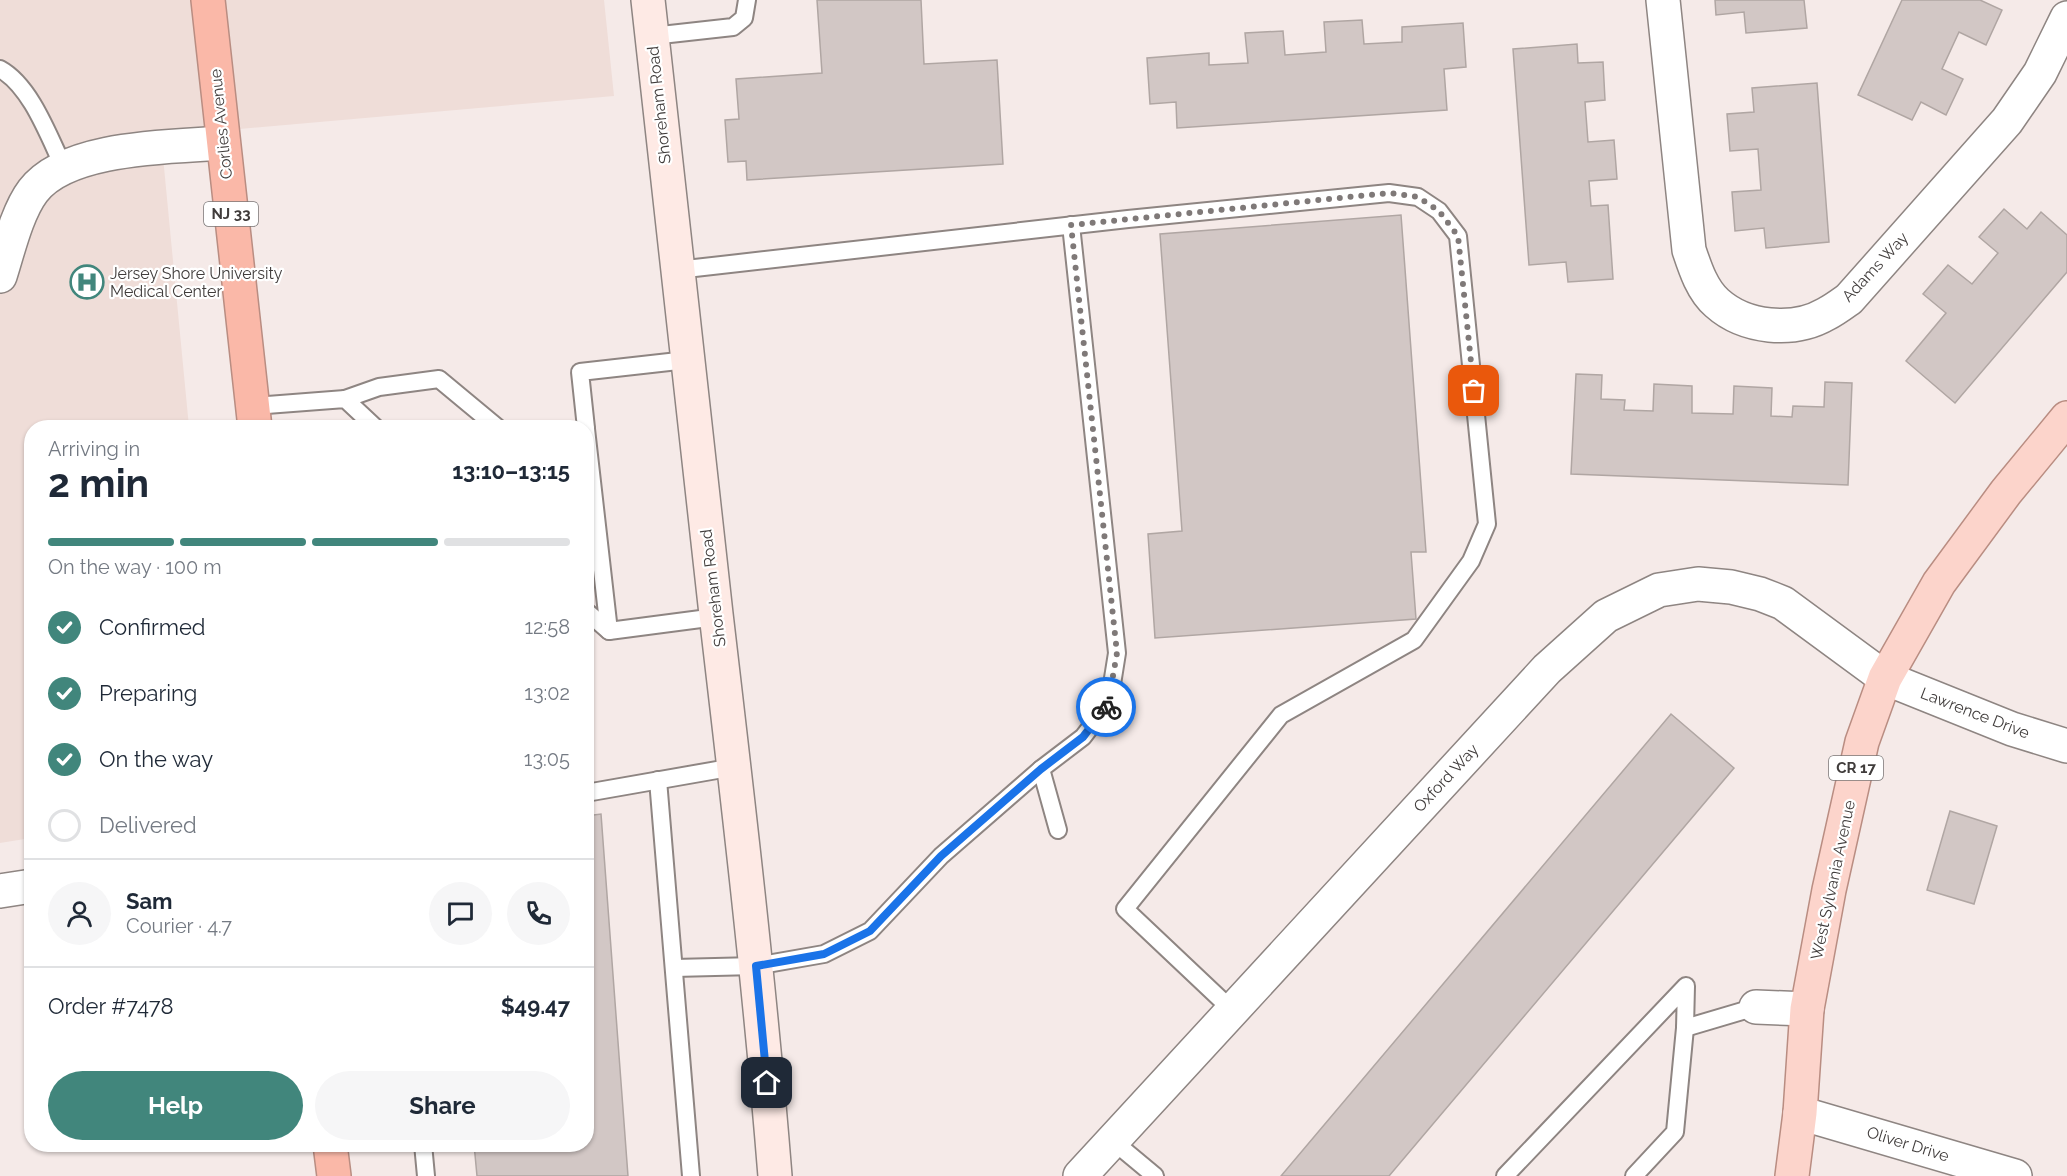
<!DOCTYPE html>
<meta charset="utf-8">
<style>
:root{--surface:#fff;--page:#f6f6f7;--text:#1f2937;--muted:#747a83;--line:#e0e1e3;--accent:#41867c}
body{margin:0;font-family:Raleway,sans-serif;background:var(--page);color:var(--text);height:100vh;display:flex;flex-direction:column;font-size:22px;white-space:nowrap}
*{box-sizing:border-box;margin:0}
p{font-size:20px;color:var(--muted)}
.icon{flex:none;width:33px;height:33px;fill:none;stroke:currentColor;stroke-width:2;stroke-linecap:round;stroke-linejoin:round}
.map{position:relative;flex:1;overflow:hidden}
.sheet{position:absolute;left:24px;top:420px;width:570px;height:732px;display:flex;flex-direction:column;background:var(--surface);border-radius:24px;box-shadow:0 2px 4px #0004}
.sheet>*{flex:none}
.pin{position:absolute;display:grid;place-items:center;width:51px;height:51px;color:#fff;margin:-26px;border-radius:12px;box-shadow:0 3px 9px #0006}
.courier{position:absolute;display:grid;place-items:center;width:60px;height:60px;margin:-30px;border:4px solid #1a73e8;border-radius:50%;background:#fff;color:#222;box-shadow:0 2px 8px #0007}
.headline em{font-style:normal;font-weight:700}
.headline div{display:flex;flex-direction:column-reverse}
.headline{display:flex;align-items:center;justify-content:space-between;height:102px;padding:0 24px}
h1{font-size:39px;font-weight:700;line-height:45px}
.bar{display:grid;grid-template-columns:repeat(4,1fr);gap:9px 6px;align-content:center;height:72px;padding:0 24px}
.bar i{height:8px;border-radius:4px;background:var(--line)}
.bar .on{background:var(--accent)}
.bar p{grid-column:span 4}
.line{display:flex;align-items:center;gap:15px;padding:0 24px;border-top:2px solid var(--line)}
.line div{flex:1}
.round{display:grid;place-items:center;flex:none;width:63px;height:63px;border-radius:32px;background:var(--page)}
ol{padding:0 24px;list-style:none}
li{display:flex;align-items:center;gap:18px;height:66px}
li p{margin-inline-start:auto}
li .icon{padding:6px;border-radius:50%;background:var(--accent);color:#fff;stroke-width:4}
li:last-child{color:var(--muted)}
li i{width:33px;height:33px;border:3px solid var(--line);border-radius:50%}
.action{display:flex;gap:12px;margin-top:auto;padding:12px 24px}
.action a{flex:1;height:69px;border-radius:36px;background:var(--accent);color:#fff;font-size:24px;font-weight:700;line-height:69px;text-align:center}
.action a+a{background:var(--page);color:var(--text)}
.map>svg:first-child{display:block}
.built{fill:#efddd8}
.building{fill:#d2c7c5;stroke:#b0a6a3;stroke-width:1.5}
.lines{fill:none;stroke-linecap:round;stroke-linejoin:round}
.lane-casing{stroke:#8e8582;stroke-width:20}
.street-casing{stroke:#8e8582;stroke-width:36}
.secondary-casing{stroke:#8e8582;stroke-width:36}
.primary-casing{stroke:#b98d82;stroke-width:36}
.highway-casing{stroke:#b98d82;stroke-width:36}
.lane{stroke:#fff;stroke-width:16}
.street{stroke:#fff;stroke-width:33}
.secondary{stroke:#feeae5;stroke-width:33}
.primary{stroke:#fcd4cb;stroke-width:33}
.highway{stroke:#fab8a8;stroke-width:33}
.done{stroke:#7f7978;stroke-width:6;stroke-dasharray:0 10.8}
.route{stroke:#1a73e8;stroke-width:8}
.labels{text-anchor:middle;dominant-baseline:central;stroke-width:4.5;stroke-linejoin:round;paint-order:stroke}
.shield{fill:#fff;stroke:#797676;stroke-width:1.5}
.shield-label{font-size:15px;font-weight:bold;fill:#403c3b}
.street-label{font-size:16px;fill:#403c3b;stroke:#fff}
.poi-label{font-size:16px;fill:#403c3b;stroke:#fff;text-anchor:start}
</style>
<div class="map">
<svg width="2067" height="1176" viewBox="0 0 2067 1176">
<rect width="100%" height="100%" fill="#f5eae8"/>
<path class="built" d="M0,0H604L614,96L161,136L189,427L32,428L31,838L0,843Z"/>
<g class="building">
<path d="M817,0H921L924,64L997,60L1003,164L747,180L746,161L728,162L725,120L739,119L736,79L822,73Z"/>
<path d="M1715,0H1804L1807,28L1746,33L1744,12L1716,15Z"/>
<path d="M1902,0H1980L2002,10L1986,45L1959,32L1942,69L1963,79L1946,115L1921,102L1912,120L1858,95Z"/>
<path d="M1362,20L1364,44L1402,42V27L1463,23L1466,67L1444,69L1447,110L1177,128L1176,102L1150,104L1147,58L1209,53V65L1248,63L1245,33L1283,31L1285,55L1326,52L1324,22Z"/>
<path d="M1577,44L1578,63L1603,62L1605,100L1585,102L1588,142L1614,140L1617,179L1589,181L1591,206L1608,205L1613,279L1568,282L1566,262L1529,265L1513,49Z"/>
<path d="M1817,83L1829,242L1766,248L1764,228L1735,231L1732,192L1761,190L1758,149L1730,151L1727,114L1754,112L1752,88Z"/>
<path d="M2004,209L2027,229L2041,212L2067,235V272L1955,403L1906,361L1946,313L1923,294L1948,265L1972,284L1998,253L1979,237Z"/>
<path d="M1401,215L1426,552H1411L1416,619L1155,638L1148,534L1182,531L1160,234Z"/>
<path d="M1576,374L1602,375L1601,399L1625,400L1624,410L1653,411L1654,384L1692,386V413L1733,414L1734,386L1772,388L1771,416L1792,417L1793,406L1824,407L1825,382L1852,383L1848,485L1571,474Z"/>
<path d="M1671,714L1734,768L1389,1176H1281Z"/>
<path d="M1950,811L1997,826L1974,904L1927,890Z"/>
<path d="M601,814L628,1176H477L474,1144H586V816Z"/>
</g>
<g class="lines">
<g class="lane-casing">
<g id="lane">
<path d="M652,36L733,27L744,18L747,0"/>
<path d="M0,69C31,86 49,137 64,168"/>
<path d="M677,270L1128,219L1389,193L1418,197L1439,211L1458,236L1487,524L1471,561L1414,640L1281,715L1125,909L1233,1011"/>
<path d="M345,399L379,387L439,379L498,428"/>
<path d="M253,406L345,399L376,428"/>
<path d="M586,428L580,372L687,360"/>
<path d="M586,429L609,631L716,617"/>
<path d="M586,611L609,631"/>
<path d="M658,780L691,1176"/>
<path d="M586,793L734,767"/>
<path d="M1058,830L1041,769L1083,737L1109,703L1117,653L1071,225"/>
<path d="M674,968L756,966L824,954L870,931L941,856L1041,769"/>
<path d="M1685,1028L1756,1007"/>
<path d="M1113,1141L1155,1176"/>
<path d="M423,1144L426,1176"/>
<path d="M1505,1176L1686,986L1685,1028L1675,1132L1634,1176"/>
</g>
</g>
<g class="street-casing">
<g id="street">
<path d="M1663,0L1689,250C1695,268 1702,290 1717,303C1745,328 1793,333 1826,314C1834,310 1842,304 1849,299L2007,121L2040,73L2067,18"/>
<path d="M0,276C8,251 17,212 33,191C67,146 171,147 223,143"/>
<path d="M0,891L32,886"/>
<path d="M1756,1007L1807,1009"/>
<path d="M1800,1113L2015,1176"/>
<path d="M1080,1176L1547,669L1606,616L1659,590L1698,584L1731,587L1760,594L1783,603L1885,678L2012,729L2067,746"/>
</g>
</g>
<g class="secondary-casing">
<path id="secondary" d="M648,0C670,205 692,410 716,614C738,801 760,988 775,1176"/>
</g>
<g class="primary-casing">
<path id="primary" d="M1792,1176L1800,1113L1807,1009L1829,890L1862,742L1885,678L1939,583L2006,492L2067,418"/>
</g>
<g class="highway-casing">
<g id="highway">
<path d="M208,0L255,428"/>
<path d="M330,1144L334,1176"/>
</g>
</g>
<use href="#lane" class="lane"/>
<use href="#street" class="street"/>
<use href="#secondary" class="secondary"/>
<use href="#primary" class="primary"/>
<use href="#highway" class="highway"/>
</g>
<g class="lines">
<path class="done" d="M1106,707L1108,704L1117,653L1071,225L1389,193L1418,197L1439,211L1458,236L1474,391"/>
<path class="route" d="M767,1083L756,966L824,954L870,931L941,856L1041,769L1083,737L1106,707"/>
</g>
<defs>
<g id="hospital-ring" transform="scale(1.725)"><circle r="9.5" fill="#fff" stroke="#41867c" stroke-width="1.5"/><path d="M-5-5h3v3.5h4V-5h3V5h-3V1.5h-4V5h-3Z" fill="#41867c"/></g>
</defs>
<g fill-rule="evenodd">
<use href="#hospital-ring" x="87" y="282"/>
</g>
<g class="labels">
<g class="shield">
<rect x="204" y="202" width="54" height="24" rx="4.5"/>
<rect x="1829" y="756" width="54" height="24" rx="4.5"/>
</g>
<g class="shield-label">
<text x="231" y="214">NJ 33</text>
<text x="1856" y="768">CR 17</text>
</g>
<g class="street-label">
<text transform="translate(659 105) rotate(-96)">Shoreham Road</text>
<text transform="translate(221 124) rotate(-96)">Corlies Avenue</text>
<text transform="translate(1875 267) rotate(-47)">Adams Way</text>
<text transform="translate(713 588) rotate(-97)">Shoreham Road</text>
<text transform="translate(1975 713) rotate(21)">Lawrence Drive</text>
<text transform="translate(1446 778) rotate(-47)">Oxford Way</text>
<text transform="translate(1833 880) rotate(-78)">West Sylvania Avenue</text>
<text transform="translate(1908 1144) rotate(17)">Oliver Drive</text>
</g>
<g class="poi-label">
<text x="110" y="273">Jersey Shore University<tspan x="110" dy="18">Medical Center</tspan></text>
</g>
</g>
</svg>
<div class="pin" style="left:1474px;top:391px;background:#ea580c"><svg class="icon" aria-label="bag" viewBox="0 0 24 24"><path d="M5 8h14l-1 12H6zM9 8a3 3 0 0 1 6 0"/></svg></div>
<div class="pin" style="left:767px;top:1083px;background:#1f2937"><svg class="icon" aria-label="home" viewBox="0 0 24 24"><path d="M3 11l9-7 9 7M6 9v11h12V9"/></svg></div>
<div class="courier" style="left:1106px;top:707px"><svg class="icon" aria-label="bike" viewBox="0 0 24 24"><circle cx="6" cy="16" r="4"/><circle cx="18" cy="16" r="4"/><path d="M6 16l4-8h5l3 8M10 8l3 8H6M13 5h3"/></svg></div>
<section class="sheet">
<div class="headline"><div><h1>2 min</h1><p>Arriving in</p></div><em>13:10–13:15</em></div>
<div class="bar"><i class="on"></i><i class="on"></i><i class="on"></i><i></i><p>On the way · 100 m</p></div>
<ol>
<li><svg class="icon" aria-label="check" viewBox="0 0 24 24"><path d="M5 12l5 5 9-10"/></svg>Confirmed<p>12:58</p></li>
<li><svg class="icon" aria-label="check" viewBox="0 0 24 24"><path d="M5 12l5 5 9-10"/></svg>Preparing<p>13:02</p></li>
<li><svg class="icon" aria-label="check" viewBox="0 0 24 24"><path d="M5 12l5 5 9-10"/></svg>On the way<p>13:05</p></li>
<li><i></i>Delivered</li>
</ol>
<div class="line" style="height:108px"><a class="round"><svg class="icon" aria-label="person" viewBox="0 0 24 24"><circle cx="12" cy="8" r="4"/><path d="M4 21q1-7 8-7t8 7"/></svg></a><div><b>Sam</b><p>Courier · 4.7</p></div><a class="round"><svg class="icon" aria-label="chat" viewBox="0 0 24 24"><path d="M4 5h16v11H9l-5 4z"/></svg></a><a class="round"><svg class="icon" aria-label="phone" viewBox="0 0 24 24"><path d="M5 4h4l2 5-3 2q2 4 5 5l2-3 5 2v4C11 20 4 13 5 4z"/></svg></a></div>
<div class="line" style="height:78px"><div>Order #7478</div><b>$49.47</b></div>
<div class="action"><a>Help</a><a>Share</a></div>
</section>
</div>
